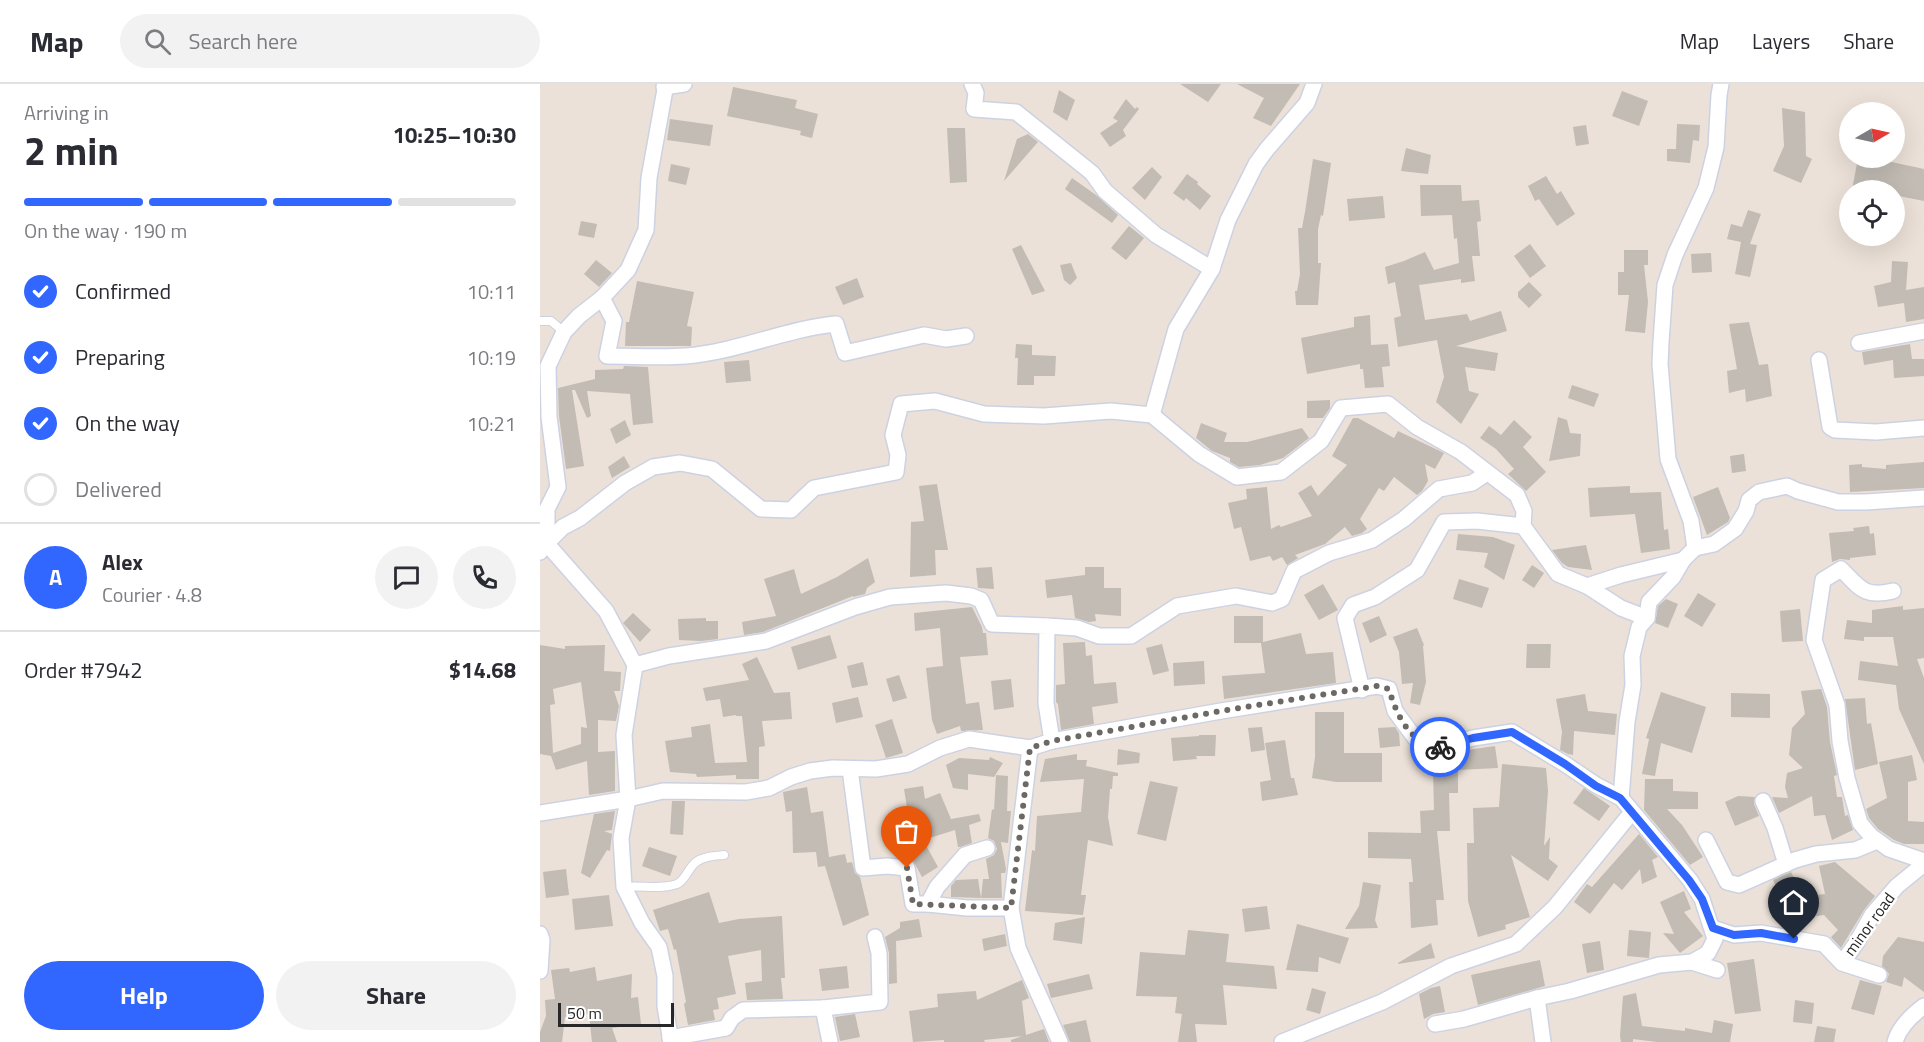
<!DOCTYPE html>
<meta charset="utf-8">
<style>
:root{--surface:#fff;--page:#f2f2f3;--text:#2b2b33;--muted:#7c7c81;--line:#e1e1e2;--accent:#3166ff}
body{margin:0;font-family:"Titillium Web",sans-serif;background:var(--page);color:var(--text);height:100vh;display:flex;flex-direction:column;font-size:22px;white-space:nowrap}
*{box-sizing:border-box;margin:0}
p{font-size:20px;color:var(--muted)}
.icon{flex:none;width:33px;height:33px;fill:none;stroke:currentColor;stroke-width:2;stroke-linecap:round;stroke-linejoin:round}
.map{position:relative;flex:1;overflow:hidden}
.details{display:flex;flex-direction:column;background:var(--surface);width:540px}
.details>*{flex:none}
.needle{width:39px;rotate:81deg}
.fabs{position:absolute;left:1299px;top:18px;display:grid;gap:12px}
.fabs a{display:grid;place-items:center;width:66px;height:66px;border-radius:50%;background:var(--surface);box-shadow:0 6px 24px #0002;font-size:30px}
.scale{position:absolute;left:18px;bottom:15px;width:116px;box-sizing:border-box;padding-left:6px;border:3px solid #272727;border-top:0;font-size:16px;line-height:21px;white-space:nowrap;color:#272727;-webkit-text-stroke:4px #fff;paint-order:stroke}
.pin{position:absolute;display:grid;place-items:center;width:51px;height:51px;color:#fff;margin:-62px -26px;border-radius:50% 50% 50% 0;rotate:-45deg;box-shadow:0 0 6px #0007}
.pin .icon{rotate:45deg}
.courier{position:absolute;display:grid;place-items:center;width:60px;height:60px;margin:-30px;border:4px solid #3166ff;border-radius:50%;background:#fff;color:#222;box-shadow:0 2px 8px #0007}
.headline em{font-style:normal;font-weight:700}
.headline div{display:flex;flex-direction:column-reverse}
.headline{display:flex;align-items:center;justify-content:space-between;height:102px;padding:0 24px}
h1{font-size:39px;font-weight:700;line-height:45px}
.bar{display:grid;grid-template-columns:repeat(4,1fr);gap:9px 6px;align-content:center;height:72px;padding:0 24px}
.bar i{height:8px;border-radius:4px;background:var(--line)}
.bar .current{background:var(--accent)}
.bar p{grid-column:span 4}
.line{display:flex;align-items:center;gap:15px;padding:0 24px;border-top:2px solid var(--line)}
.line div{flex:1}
.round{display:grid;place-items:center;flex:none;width:63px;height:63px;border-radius:32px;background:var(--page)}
ol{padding:0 24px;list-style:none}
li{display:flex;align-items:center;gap:18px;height:66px}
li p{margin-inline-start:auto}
li .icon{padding:6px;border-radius:50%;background:var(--accent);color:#fff;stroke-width:4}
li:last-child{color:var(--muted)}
li i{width:33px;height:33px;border:3px solid var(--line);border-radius:50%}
.primary-button{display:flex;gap:12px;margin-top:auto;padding:12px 24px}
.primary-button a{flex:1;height:69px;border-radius:36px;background:var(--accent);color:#fff;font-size:24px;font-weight:700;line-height:69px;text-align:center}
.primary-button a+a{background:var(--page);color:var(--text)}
header{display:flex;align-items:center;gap:36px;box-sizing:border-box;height:84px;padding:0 30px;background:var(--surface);border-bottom:2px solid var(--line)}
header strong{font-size:28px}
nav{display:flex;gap:33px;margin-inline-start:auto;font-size:21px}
.search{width:420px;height:54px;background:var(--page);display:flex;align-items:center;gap:15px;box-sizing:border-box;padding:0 21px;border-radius:33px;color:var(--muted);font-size:22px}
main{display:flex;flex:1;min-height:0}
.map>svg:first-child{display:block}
.building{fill:#c2bcb4;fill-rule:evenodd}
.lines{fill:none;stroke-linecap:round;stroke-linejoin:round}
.service-casing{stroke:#cdd2e2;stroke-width:10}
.minor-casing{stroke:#cdd2e2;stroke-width:18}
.service{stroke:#fff;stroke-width:8}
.minor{stroke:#fff;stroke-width:15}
.done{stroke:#6c6865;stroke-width:6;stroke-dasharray:0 10.8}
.route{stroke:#3166ff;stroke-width:8}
.labels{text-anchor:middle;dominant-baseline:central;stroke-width:5;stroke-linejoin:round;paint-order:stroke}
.street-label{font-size:16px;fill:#272727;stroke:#fff}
</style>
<header>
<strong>Map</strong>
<div class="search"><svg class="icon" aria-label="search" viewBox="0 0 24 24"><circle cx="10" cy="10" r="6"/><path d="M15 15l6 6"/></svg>Search here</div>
<nav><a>Map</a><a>Layers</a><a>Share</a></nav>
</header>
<main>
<section class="details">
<div class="headline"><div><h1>2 min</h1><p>Arriving in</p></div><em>10:25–10:30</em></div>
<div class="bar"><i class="current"></i><i class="current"></i><i class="current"></i><i></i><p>On the way · 190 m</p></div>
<ol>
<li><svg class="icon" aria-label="check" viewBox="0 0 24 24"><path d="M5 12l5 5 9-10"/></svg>Confirmed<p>10:11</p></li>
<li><svg class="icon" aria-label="check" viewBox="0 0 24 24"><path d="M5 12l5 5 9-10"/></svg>Preparing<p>10:19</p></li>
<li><svg class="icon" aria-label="check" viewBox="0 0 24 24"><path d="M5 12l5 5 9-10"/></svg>On the way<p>10:21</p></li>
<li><i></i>Delivered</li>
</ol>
<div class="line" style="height:108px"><b class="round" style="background:var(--accent);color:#fff">A</b><div><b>Alex</b><p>Courier · 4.8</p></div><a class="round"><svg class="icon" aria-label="chat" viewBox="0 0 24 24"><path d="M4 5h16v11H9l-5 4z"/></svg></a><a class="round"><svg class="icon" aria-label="phone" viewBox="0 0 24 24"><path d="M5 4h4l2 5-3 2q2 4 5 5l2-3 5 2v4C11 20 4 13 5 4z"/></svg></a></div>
<div class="line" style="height:78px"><div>Order #7942</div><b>$14.68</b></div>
<div class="primary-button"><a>Help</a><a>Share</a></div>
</section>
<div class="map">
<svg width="1384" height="958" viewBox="0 0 1384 958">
<rect width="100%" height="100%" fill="#ebe1d8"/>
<g class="building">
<path d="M640,0H681L668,18Z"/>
<path d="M697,0H760L731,42L713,34L724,14Z"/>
<path d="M193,3L257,16L255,24L278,30L272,54L260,51L261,47L187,32Z"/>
<path d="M519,6L535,16L527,37L513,28Z"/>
<path d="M1082,7L1108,17L1099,42L1072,32Z"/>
<path d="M586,15L595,25L597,23L599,25L583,46L586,52L570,63L560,49L578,37L573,34Z"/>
<path d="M1242,24L1265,28L1266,72L1272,75L1261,99L1233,87L1244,62Z"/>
<path d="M130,35L173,41L170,62L127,56Z"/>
<path d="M1137,40L1160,41L1159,57L1153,56L1150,79L1127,77V65H1136Z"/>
<path d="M1046,41L1049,60L1036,62L1033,43Z"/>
<path d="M407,44H425L427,98L410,99Z"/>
<path d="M488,50L498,58L464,97L477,55Z"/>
<path d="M866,64L891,71L888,90L861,87Z"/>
<path d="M1318,74H1348L1347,77L1384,85V117L1354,111V106H1312Z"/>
<path d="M773,75L791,79L783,132L781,131L778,145V179H781L778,221H756L755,207H757L760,190L758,144H762L765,128Z"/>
<path d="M131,80L150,84L146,101L128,97Z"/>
<path d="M612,83L622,93L605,116L592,104Z"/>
<path d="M647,90L658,98L657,100L671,112L660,126L646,114L644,117L633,109Z"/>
<path d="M1006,92L1017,110L1021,107L1035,130L1017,142L999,115L995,117L988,102Z"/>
<path d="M532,94L556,111L578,131L572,139L525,105Z"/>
<path d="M880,101H921L922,117L939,116L941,137L937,138L940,172H932L935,197L921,199V195L879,201L885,236L927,230L930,237L961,227L967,247L916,262L958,269L955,287L925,283L929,307L939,310L921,340L896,318L904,293L897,256L858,263L854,234L861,232L855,198L848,200L845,183L864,177L885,168L894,186L919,179L917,154L914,155L912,131L881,132Z"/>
<path d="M843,112L845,134L809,137L807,115Z"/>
<path d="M1208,126L1221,130L1210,160L1217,161L1210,193L1195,190L1201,158L1187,155L1191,140L1202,143Z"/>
<path d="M41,137L57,140L54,154L38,151Z"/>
<path d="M589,142L604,154L586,176L571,164Z"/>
<path d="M990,160L1006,182L990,194L974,172Z"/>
<path d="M481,161L505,207L492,211L472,165Z"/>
<path d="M1084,166H1108V181H1104L1108,218L1105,249L1085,247L1089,211H1078V188H1084Z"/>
<path d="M1171,169L1172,188L1152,189L1151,170Z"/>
<path d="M56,176L72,189L59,203L44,190Z"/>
<path d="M1352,177L1368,178L1366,206L1384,203V235L1366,238L1364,219L1338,223L1334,202L1351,198Z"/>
<path d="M531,179L537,194L530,201L524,196L520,181Z"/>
<path d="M317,194L324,213L303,221L295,203Z"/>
<path d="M97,197L154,208L147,242L152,243L151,262H85L86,238H89Z"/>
<path d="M989,198L1002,211L989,224L978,213V208Z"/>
<path d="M830,231L831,261L848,260L850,282L842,283L844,303L825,304L823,285H820V280L767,290L761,254L814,243V233Z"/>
<path d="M1209,238L1219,281L1228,280L1232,312L1206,318L1205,305L1189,309L1187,287L1197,285L1189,240Z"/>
<path d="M476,260L492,261V271L516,272L515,292H494V301H477L478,274H475Z"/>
<path d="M1370,260L1372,275H1384V292L1354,294L1353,276L1324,281L1322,268Z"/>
<path d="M209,276L211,297L186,299L184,278Z"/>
<path d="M84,282L108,283L113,339L93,341L90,310L47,307L51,332L47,334L35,306H32L44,382L26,385L19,332L18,304L55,295V286L83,285Z"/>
<path d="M1032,301L1059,310L1054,323L1028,314Z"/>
<path d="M790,316V324L783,334H767V317Z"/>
<path d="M1018,333L1027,336L1030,349L1041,350L1040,372L1009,377Z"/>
<path d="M813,334H818L854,354L858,347L904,369L895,385L885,380L888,397L882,407L877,411L854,393L844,407L839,404L820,435L827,445L822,449L812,452L805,443L785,460L755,471L758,474L747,481L742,473L733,477L730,472L710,477L701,443L694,445L688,419L707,415L706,405L727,403L731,445L739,441L741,443L772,432L758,409L771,401L778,412L807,381L792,372Z"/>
<path d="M85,336L91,351L76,360L70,345Z"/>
<path d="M974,336L992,353L983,363L1006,388L986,407L968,390L974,385L956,365L940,354L949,342L961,351Z"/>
<path d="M661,339L687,349L684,358H707L762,344L769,354L743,374L720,381L699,383L690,378V374L672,367L656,354Z"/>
<path d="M1204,370L1206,387L1192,389L1190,372Z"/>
<path d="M84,372L90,383L72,394L68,383Z"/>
<path d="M1384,378V404L1310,408L1309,381L1322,380V383L1346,385V381Z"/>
<path d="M397,400L408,466H395L396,491L370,493L371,438L384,437L379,402Z"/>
<path d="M1090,402V409L1121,408L1124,446L1128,445L1130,465L1101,469L1095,430L1050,433L1048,404Z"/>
<path d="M1178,403L1190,434L1188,438L1167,451L1153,413Z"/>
<path d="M1329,442L1330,450L1334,449L1336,471L1310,474V476L1300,475L1292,478L1289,449L1314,447L1313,444Z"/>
<path d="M918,450L953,453L975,461L964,496L944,483L948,469L916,466Z"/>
<path d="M1046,461L1052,486L1028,483L1022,479L1012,466Z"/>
<path d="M328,474L335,498L327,504L325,510L313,513V512L223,548L204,551L202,538L236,532L224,495L254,485L261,510L297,493Z"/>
<path d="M992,481L1004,489L994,504L982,496Z"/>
<path d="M452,483L454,505L438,504L436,484Z"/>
<path d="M545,483H564V504H581V532L555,530L556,537L549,538L535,534L532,511L507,514L505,496L545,491Z"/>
<path d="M919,495L949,504L942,524L913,515Z"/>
<path d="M783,500L798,526L779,536L764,511Z"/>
<path d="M1158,509L1176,520L1162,543L1144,532Z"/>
<path d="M1126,515L1138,520L1128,544L1115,539L1118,522Z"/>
<path d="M1363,522V526L1384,524V574L1377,575L1384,594V680L1359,625L1356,601L1318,596L1320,577L1358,582L1353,553H1324V557L1304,555L1307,536L1332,539V526Z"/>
<path d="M432,523L442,543L443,549H446L448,571L420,573L426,620L439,618L443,646L421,647L420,642L397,650L392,636L386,584L403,582L400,544L375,547L374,529Z"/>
<path d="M1260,525L1263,557L1242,558L1240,527Z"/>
<path d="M93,529L111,546L100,558L83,539Z"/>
<path d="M694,532H723V558L761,549L766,570L793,568L796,599L684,615L682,592L725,589L721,559H694Z"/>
<path d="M839,532L847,551L830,559L822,539Z"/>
<path d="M166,534V537H178V555L161,557L139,556L138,535Z"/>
<path d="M877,544L884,561L883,562L886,598L880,621L870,619L873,599L862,600L859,568L853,553Z"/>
<path d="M290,551L297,574L258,586L251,563Z"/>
<path d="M545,558L546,572L552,571L554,600L576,598L578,619L552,623L554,640L521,646L518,620L516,618V601L525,600L523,559Z"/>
<path d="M622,560L629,587L613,591L606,564Z"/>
<path d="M987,560H1011L1010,584H986Z"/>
<path d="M0,561L25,565V562L65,561L64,587L81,588L80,607H74L79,622L76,637L58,636V668L75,667V707L49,711L47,677L16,686L11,672L0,670ZM41,598L47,644L41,643V660L13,669L10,621L15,620L13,605Z"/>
<path d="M217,573L234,609L250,608L252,635L222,637L225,662L219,663V695H196V691L157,693L156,690L130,688L125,657L152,653L151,643L170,640L175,679L207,678L202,632H196V631L183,633L180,615L166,617L163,604L209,596L202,580Z"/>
<path d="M664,577L665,600L634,602L633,579Z"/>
<path d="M323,578L328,601L312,604L307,582Z"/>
<path d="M359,591L367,614L353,618L346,595Z"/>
<path d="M471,595L474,623L454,626L451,597Z"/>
<path d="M1281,605L1287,623L1290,658L1297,691L1294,692L1297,713H1302L1305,732L1308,731L1313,746L1292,756L1285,731L1274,732L1272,712L1239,729L1232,713L1248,714L1245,703L1247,689L1263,684L1249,671L1252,644L1265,630L1261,607Z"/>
<path d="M1121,608L1166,623L1152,669L1121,659L1115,692L1102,690L1109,655L1106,654Z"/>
<path d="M1191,609L1230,610V634L1191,633Z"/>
<path d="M1045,610L1048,627L1077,630L1075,651L1034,647L1033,671L1028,670L1020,666L1022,648L1016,615Z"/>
<path d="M318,613L323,633L296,639L292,619Z"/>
<path d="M1325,614L1327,640L1331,639L1338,680L1315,686L1305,615Z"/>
<path d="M775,628H804V669H842V698H796L772,694L775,673Z"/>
<path d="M352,635L363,669L346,674L335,641Z"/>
<path d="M722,643L725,666L711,668L708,644Z"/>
<path d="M855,643L859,649L860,662L840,664L838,644Z"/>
<path d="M659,651H676L675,672H656L657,675L633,677L631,654L659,652Z"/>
<path d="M745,656L751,694H754L758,711L722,717L720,698L731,696L725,659Z"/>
<path d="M955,662L958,684L918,686V709H909L910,747H897L904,816H896L898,841L871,844L869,798H873L871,775L828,774V748L881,749L880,727L894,726L893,685H892L891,672L901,673L918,671V668L927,666Z"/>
<path d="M578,665L600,669L599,679L577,681Z"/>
<path d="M537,670V676H547L546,682L578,689V692H573L572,705H570L568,733L573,762L548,756L541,811H546L543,831L485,827L492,766L495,767L497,732L541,728L544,695L500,698L505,675Z"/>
<path d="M1372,671L1377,696L1368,698V737L1384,738V760H1364L1354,756L1338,745L1329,734L1326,725L1347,714L1339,678Z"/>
<path d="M450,673L463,679L454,693L428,690V706L413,704L406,681L419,674L449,676Z"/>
<path d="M962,680L1006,684L1008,707L1004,762L1010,753L1009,775L1018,782L1008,797L971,771L990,833L965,841L966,845L938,853L928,817L927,759H934L933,724L959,723Z"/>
<path d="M456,691L468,692L467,727H471L468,759L461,758L466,785L465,789H461L462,814H441L443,795H449L446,775L454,771L457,765L454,757L448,754L452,725L454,726Z"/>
<path d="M1105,695H1133V707L1158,708V725H1127L1142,741L1163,773L1150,781L1104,726Z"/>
<path d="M610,697L638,703L626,757L597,750Z"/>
<path d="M383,702L385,715L400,709L411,735L439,730L441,737L429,741L432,759L420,763H418L415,746L383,756L398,783L382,793L370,771L377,767L367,737L369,736L364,705Z"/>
<path d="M267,703L271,729L283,727L289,773L305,770L307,779L312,778L315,789L320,793L329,831L303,842L285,782L278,783L276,768L253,769L252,727L246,728L243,708Z"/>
<path d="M1044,704L1070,722L1059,737L1033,719Z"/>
<path d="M1198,712L1215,713L1214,720L1219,732L1195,742L1185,718Z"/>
<path d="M132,717H145L143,751L130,750Z"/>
<path d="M75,727L72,746L64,747L72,750L70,767L67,766L50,794L41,789L54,730Z"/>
<path d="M1099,750L1118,773L1112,776L1117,793L1102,800L1100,785L1082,806L1074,799L1050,830L1034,818L1047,800L1052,803Z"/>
<path d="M109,763L137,772L130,792L102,782Z"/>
<path d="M1295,778L1335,812L1324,826L1301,864L1291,853L1298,846L1284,831L1263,834L1260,813L1285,810L1279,782Z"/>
<path d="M26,785L29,811L6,814L3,788Z"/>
<path d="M1251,788L1262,810L1244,819L1233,796Z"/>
<path d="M438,795L441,814L411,813V802L416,796Z"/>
<path d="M823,798L841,801L835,836L838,844L805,845L819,822Z"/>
<path d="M1144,807L1151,825L1144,828L1163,852L1140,869L1123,849L1134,850L1120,818Z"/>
<path d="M169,808L179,839L199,835L242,832L245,894H241L243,915L207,916L205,899L222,897L221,866L188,872L196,910L177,914L179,925L173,926L175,936L148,941L144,920L146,918L136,865L134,866L128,845L120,847L113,826Z"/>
<path d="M69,811L73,842L35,846L32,815Z"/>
<path d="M727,822L730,845L705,848L702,825Z"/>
<path d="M545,833L542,860L513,856L515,839Z"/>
<path d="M379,835L382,853L356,857L357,899L349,900V869L345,853L360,844V838Z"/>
<path d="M757,840L809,854L800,880L779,873L778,888L746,886Z"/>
<path d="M648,846L689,850L686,878L734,882L737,905L683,901L687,941L655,940L657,958H638L642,930L635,929L637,913L596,912L600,868L645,871Z"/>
<path d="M1089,846L1111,848L1109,874L1087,872Z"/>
<path d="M465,850L467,862L444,867L442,855Z"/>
<path d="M1358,853L1384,858V908L1364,893L1362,903L1346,898L1349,890L1342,882L1343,872Z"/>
<path d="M1060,857L1064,886L1047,889L1042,860Z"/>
<path d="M891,859L895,874L858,880V879Z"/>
<path d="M1214,875L1221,927L1195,930L1187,879Z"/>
<path d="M1000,876L1005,902L938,921L931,891Z"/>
<path d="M307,882L309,904L282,907L279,885Z"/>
<path d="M55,883L57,897L92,890L91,914L98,913L101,940L72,944L77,958H52L49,930L25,933L22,958H0V948L6,932L5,916L15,915L11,886L29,884L30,888Z"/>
<path d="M549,890L553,905L511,914L507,900Z"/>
<path d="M482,896L489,914L482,917L486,951L504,945L509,958H471V956L482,952L444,956L445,958H404V956L373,958L369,927L398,923L397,910L436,907L437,916Z"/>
<path d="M1320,896L1342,902L1334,931L1311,925Z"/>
<path d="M900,902L905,928L893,930L884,935L879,910L891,904Z"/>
<path d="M772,904L786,908L780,930L766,926Z"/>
<path d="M1096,909L1102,942L1145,947V944L1172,949L1174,936L1193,940L1190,958H1117L1093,955V958H1081L1080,952L1083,912Z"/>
<path d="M1255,916L1274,919L1272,940L1253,938Z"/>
<path d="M315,930L320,953L300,957L295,933Z"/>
<path d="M546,936L551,958H530L523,941Z"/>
<path d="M1277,942L1296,945L1294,958H1274Z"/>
</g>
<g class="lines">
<g class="service-casing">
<g id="service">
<path d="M0,237H11L24,248"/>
<path d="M84,803C102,801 120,806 137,800C146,796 148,784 156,778C164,772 174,772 184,771"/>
</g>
</g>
<g class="minor-casing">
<g id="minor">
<path d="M126,0L109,94L106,146L88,186L62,214L39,232L24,248L8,282L9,333L18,403L7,425V460L66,527L95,581L84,651L88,715L81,754L84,803L102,839L119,863L125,892V922L131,958"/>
<path d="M432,0L436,9L434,25L476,28L552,89L565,107L616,151L672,185"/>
<path d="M124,3L144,0"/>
<path d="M62,214L74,237L67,272C93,272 120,274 146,272C197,268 245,245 296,240L305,269L384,251L406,255L426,252"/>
<path d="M1319,259L1384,247"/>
<path d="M1279,276L1290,343L1295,346L1336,348L1384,344"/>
<path d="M612,331L636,245L672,185L688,136L716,80L727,65L767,19L774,0"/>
<path d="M983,442L1018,490L1047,502L1081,524L1107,534"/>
<path d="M1155,464L1174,460L1195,445L1206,427L1209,416L1219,408L1247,402L1258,407L1298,418H1326L1384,414"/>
<path d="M0,468L1,465L23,443L40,434L85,399L113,383L140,379L172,385L221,425L251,426L274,404L356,388L358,371L353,351L361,320L395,317L444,330L504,332L571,327L612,331L659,370L697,393L741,388L781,357L801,324L848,320L877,343L921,368L977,411L984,427L983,442L937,437L904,438L877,486L835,513L813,521L805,534L822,606"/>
<path d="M1047,502L1081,491L1143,476"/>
<path d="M1353,507C1324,514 1320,504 1301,485L1283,496L1274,556L1297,621L1300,657L1307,694L1320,739L1331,752L1349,765L1384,777"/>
<path d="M507,542L537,544L559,552H591L637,522L696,512L732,519L742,515L754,487L789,469L832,456L864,435L899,405L932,399L947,389"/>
<path d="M95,581L129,572L226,557L315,523L350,513L406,509L431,512L441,516L452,540L507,542L506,619L512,657"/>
<path d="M490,664L471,824L478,864L520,958"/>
<path d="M310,685L323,784L347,782L367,784L373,820H388L397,803L425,771L447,764"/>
<path d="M1081,714L1087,638L1093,601L1092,572L1099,543L1107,534L1109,518L1133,493L1143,476L1155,464L1151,437L1128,375L1120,280L1121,258L1125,201L1135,171L1166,104L1176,63L1179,11L1181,0"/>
<path d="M1223,717L1235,744L1246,780"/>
<path d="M0,729L88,715L123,707L206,708L229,704L251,693L270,687L293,684L336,685L368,680L400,664L429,655L490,664L512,657L681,627L837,602L849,605L855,627L875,654L898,664L933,654L972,648L1025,680L1056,701L1081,714L1150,796L1162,815L1175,855L1168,869L1152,878"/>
<path d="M1166,756L1187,798L1199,801L1255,776L1276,770L1315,766L1337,757"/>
<path d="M388,820L427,824H471"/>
<path d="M1173,844L1194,851L1221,849L1284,860L1302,879L1339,891L1302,879L1317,858L1332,831L1357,802L1384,780"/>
<path d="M0,850L2,856L0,887"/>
<path d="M997,914L1003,958"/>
<path d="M283,924L340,918L339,869L335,853"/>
<path d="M895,940L924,935L997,914L1030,907L1119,881L1152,878L1177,886"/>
<path d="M130,954L186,944L192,934L203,926L283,924L290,958"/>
<path d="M742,958L842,918L911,882L976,860L1015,823L1092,728"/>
<path d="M1355,958C1359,943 1372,931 1384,922"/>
</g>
</g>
<use href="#service" class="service"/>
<use href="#minor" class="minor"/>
</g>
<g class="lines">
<path class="done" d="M367,784L373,820L471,824L490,664L512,657L681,627L837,602L849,605C856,630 870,661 900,663"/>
<path class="route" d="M900,663L933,654L972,648L1025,680L1056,702L1080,714L1149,796L1162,815L1173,844L1194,851L1221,849L1254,855"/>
</g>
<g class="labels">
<g class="street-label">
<text transform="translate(1329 840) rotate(-54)">minor road</text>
</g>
</g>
</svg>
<div class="fabs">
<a><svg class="needle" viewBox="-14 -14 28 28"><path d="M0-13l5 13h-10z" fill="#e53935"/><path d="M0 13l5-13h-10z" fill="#7c7c81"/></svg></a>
<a><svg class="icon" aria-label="locate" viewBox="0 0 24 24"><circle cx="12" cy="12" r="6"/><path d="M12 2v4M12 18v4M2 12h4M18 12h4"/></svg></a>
</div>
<div class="scale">50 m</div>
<div class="pin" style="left:367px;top:784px;background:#ea580c"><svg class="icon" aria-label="bag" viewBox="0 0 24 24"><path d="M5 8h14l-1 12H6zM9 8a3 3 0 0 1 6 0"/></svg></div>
<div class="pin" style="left:1254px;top:855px;background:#1f2937"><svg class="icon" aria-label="home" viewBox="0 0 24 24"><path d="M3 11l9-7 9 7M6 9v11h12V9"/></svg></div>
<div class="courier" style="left:900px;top:663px"><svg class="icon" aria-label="bike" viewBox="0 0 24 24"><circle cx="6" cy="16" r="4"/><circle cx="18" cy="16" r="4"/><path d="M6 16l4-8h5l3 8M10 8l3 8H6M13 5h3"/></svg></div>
</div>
</main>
